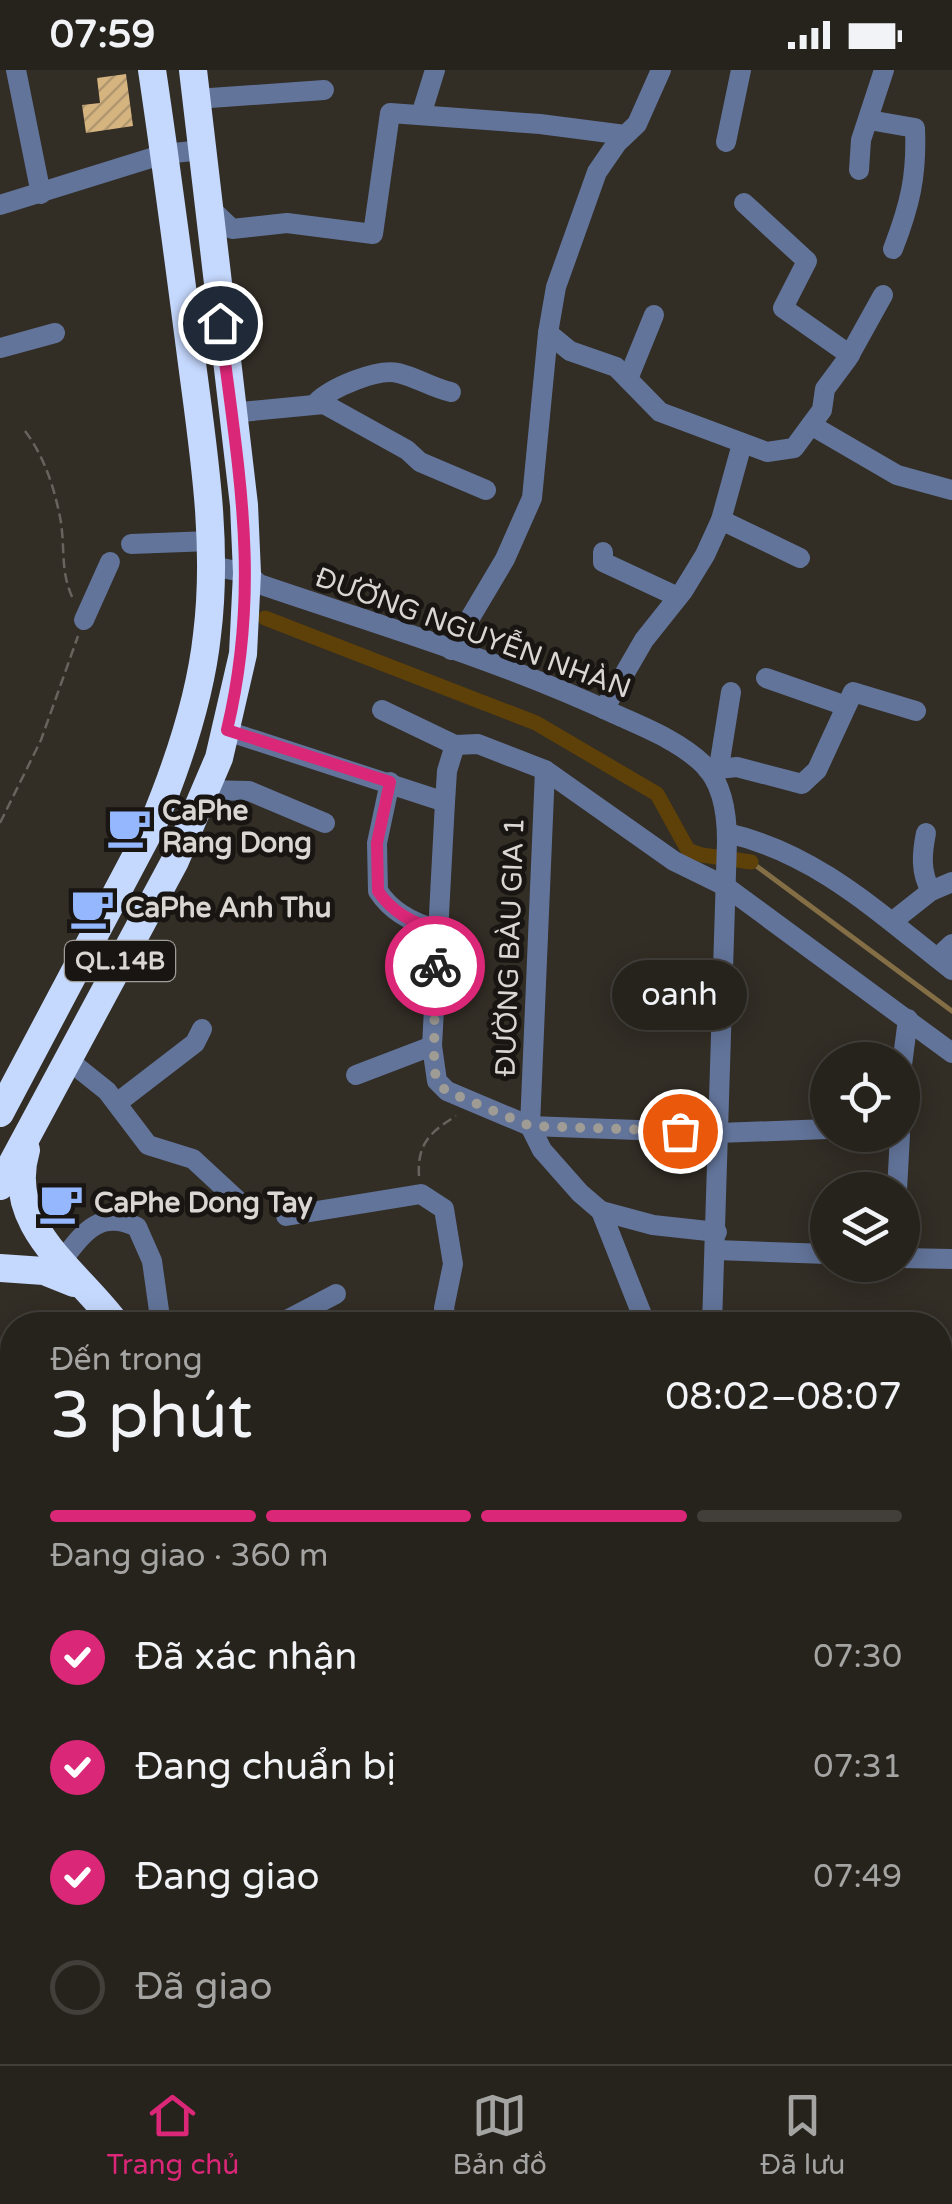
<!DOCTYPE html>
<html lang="vi">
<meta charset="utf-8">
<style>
:root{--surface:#26221c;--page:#322f29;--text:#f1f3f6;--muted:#a4a4a3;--line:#423f3b;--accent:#db2777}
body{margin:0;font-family:"Varela Round",sans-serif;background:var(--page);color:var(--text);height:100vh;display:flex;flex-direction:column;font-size:38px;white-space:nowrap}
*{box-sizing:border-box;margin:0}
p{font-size:32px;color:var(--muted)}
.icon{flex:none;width:55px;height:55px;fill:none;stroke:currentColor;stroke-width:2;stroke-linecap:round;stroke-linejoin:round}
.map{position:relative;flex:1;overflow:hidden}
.side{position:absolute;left:0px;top:1242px;width:952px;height:752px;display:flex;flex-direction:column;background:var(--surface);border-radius:40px 40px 0 0;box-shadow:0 5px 25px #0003,0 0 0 2px var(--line)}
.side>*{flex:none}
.buttons{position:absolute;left:810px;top:972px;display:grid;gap:20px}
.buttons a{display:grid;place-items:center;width:110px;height:110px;border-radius:50%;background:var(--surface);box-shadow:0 5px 25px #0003,0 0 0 2px var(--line);font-size:50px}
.pin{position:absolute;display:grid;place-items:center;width:85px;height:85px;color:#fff;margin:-42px;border:5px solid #fff;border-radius:50%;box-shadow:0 2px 10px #0007}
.courier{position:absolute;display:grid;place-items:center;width:100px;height:100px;margin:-50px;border:8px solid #db2777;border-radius:50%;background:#fff;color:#222;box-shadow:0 2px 12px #0007}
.bubble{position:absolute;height:70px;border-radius:35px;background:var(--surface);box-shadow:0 5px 25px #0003,0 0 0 2px var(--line);font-size:32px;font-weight:600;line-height:70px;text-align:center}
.headline em{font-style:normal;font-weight:600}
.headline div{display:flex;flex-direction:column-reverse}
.headline{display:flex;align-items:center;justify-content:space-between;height:170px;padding:0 50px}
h1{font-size:65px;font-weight:600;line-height:75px}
.bar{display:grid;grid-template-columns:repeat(4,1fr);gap:15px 10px;align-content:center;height:120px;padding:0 50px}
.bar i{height:12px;border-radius:8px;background:var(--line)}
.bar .active{background:var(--accent)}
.bar p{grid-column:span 4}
ol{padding:0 50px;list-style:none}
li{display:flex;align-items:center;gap:30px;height:110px}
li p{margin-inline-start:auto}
li .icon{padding:10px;border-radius:50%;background:var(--accent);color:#fff;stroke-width:4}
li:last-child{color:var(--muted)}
li i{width:55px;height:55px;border:5px solid var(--line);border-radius:50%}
.status{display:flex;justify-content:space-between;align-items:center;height:70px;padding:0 50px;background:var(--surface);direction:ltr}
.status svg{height:28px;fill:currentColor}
.tabs{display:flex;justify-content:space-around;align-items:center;height:140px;border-top:2px solid var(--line);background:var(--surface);font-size:28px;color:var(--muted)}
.tabs a{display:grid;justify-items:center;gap:5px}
.tabs .active{color:var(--accent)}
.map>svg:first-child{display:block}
.built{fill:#3e3528}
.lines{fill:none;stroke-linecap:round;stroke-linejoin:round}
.stream{stroke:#836e45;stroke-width:5}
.canal{stroke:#5e4108;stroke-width:15}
.building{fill:url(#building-hatch)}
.path{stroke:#68645d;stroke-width:2.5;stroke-dasharray:10 5;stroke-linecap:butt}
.minor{stroke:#62749a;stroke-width:20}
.highway{stroke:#c5d8fd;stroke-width:28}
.rail-casing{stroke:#bcb8b3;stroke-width:9}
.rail{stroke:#181512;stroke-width:5;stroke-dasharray:15;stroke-linecap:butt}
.done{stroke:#9f9b95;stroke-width:10;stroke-dasharray:0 18}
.route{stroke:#db2777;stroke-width:12}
.labels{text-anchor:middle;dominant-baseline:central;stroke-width:10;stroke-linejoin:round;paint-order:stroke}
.shield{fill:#181512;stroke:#a09c98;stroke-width:2.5}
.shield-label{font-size:25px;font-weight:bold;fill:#dad6d2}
.street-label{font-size:28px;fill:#dad6d2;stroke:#181512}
.poi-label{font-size:28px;font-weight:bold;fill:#dad6d2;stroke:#181512;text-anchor:start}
</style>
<div class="status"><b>07:59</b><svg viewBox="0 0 49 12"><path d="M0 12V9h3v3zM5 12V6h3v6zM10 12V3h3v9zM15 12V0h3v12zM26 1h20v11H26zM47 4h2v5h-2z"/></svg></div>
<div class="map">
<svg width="952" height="1994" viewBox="0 0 952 1994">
<defs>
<pattern id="building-hatch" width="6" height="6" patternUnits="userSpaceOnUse" patternTransform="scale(2.5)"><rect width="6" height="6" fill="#d5b47f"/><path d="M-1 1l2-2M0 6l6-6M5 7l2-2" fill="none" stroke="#b0976f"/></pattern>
</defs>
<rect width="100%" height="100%" fill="#322d25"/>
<path class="built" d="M940,1522H952V1753L940,1754Z"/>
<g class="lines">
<path class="stream" d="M751,792L952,941"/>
<path class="canal" d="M265,548L536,653L657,724L688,780L702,785L751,792"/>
</g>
<path class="building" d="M126,4L133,56L86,63L82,35L100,33L97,8Z"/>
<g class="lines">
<g class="path">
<path d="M25,361C44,386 54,417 60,447C66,478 59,501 74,531"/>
<path d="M0,753L41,670L78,566"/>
<path d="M419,1106C417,1074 430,1062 456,1046"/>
</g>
<g class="minor">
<path d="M16,0L41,124"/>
<path d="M196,29L324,20"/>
<path d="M421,45L435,0"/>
<path d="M869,50L915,58C917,106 910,135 893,179"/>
<path d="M726,72L741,0"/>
<path d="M859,100L861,70L884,0"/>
<path d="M744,133L807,191L783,238L850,285"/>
<path d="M0,135L164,84L202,80"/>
<path d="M210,138L232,159L287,153L373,164L390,43L540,54L625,65"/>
<path d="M548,263L570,281L616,297L660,342L767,382L794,378L822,340L825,319L848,288L883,225"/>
<path d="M0,278L55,263"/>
<path d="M628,309L654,245"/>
<path d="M317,332C331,318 377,298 398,303C416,307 432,318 451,322"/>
<path d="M231,343L324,334L407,380L420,392L486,420"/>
<path d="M811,355L897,405L952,420"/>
<path d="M721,450L800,488"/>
<path d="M131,474L211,471"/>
<path d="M603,482V492L678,527"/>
<path d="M212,496L247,503L259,514C379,555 502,591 617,645C646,658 679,671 703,694C723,713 727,744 727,771L712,1255"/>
<path d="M84,550L110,492"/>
<path d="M451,580L505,489L532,428L548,263L556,217L597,102L617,73L637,54L661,0"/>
<path d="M766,608L846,636"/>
<path d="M604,639L644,570L683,521L705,485L721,450L742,374"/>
<path d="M382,640L455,675"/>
<path d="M227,661L445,732"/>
<path d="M455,675L447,701L445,732L432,976L437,1011L447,1021L530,1056L718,1063L828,1059"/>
<path d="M455,675L478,674L545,700L674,791L725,816L952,983"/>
<path d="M719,697L731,622"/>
<path d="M545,700L530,1056L542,1080L580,1123L601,1141L646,1255"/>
<path d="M708,700L737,697L802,714L817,700L853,622L916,641"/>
<path d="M390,712L377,773L378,821C391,841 413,853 436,859"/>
<path d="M207,720L249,721L325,753"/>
<path d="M727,763C817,783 881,845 952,900"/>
<path d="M926,763C922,783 920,802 931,821"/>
<path d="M893,851L931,821L952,812"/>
<path d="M937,888L952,874"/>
<path d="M67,989L107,1021L148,1075L193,1089L247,1139"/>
<path d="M902,995L908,949"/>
<path d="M356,1005L432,976"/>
<path d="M117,1033L195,973L202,959"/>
<path d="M897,1120L900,1065"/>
<path d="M601,1141L653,1155L717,1162"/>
<path d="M286,1146L421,1124L444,1139L453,1194L444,1238L447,1255"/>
<path d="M716,1180L828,1184"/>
<path d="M902,1188L952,1189"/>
<path d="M60,1193C82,1165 98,1138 137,1157L152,1191L161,1255"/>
<path d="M277,1255L336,1224"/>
<path d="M940,1323H952"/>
<path d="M942,1443H952"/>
<path d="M940,1536L952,1537"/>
<path d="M940,1722L952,1723"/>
<path d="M940,1761H952"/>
<path d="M0,1782L12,1783"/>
<path d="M0,1942L12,1948"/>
<path d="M91,1982L126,1994"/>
<path d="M595,1982L633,1994"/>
<path d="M677,1994V1982"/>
<path d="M748,1994V1982"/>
<path d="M819,1994L823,1982"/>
<path d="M884,1994L885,1982"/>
</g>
<g class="highway">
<path d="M0,1043L153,754C178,694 200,630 207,565C219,469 202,373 190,278C178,186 166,93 152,0"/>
<path d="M26,1080C3,1157 78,1201 117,1255"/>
<path d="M0,1116L175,791L219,688L243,584L247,503L244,435L193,0"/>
<path d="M0,1198L44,1201L74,1213"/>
<path d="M0,1736L9,1706L12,1671"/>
<path d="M0,1857L12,1873"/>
<path d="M0,1914L12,1918"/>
<path d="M201,1982L235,1994"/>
<path d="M280,1982L314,1994"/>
</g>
<g class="rail-casing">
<g id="rail">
<path d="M0,1936L12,1941"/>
<path d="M134,1982L168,1994"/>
</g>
</g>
<use href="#rail" class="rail"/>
</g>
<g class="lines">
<path class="done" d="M435,896L434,998L437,1011L446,1021L530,1056L680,1061"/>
<path class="route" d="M220,253C238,399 262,514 227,660L390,712L377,773L378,821C391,841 413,854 436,859L435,896"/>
</g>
<defs>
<g id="cafe-bare" transform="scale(3.45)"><path d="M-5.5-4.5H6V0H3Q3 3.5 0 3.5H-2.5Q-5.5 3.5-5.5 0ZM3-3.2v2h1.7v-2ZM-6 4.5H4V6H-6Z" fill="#94b7fd" stroke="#181512" stroke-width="2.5" paint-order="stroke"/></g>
</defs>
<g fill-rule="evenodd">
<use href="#cafe-bare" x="129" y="757"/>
<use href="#cafe-bare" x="92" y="838"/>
<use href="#cafe-bare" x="61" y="1133"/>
</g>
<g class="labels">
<rect class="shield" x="65" y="871" width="110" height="40" rx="8"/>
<g class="shield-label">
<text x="120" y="891">QL.14B</text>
</g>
<g class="street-label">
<text transform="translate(473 563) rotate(20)">ĐƯỜNG NGUYỄN NHÀN</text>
<text transform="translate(510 877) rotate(-88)">ĐƯỜNG BÀU GIA 1</text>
</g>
<g class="poi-label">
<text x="162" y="741">CaPhe<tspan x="162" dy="32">Rang Dong</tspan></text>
<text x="125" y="838">CaPhe Anh Thu</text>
<text x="94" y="1133">CaPhe Dong Tay</text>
</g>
</g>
</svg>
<div class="buttons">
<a><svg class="icon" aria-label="locate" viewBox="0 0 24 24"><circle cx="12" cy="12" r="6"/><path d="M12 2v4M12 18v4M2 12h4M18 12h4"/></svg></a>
<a><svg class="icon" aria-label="layers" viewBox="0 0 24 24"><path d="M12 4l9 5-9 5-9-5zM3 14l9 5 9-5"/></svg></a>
</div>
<div class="pin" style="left:680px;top:1061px;background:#ea580c"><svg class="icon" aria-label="bag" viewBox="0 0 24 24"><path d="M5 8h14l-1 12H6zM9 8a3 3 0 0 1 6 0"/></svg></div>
<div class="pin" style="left:220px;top:253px;background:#1f2937"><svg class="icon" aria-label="home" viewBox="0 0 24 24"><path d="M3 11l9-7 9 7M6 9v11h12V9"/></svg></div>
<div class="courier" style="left:435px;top:896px"><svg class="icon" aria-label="bike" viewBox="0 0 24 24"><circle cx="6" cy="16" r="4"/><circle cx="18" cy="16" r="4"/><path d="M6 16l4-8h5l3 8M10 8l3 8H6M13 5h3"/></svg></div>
<div class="bubble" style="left:612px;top:890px;width:135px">oanh</div>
<section class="side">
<div class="headline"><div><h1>3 phút</h1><p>Đến trong</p></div><em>08:02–08:07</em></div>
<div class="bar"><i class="active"></i><i class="active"></i><i class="active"></i><i></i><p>Đang giao · 360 m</p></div>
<ol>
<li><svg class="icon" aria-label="check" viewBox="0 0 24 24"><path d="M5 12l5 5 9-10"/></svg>Đã xác nhận<p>07:30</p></li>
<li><svg class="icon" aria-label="check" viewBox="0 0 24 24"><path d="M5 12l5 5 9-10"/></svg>Đang chuẩn bị<p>07:31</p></li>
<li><svg class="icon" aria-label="check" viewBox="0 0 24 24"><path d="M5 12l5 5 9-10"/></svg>Đang giao<p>07:49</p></li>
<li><i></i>Đã giao</li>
</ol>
</section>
</div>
<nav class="tabs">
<a class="active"><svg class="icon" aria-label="home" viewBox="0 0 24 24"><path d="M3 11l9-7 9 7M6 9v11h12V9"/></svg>Trang chủ</a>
<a><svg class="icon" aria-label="map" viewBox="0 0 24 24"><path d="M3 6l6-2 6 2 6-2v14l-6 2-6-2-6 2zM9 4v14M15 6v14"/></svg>Bản đồ</a>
<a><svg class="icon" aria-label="saved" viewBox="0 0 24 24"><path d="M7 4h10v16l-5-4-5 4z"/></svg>Đã lưu</a>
</nav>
